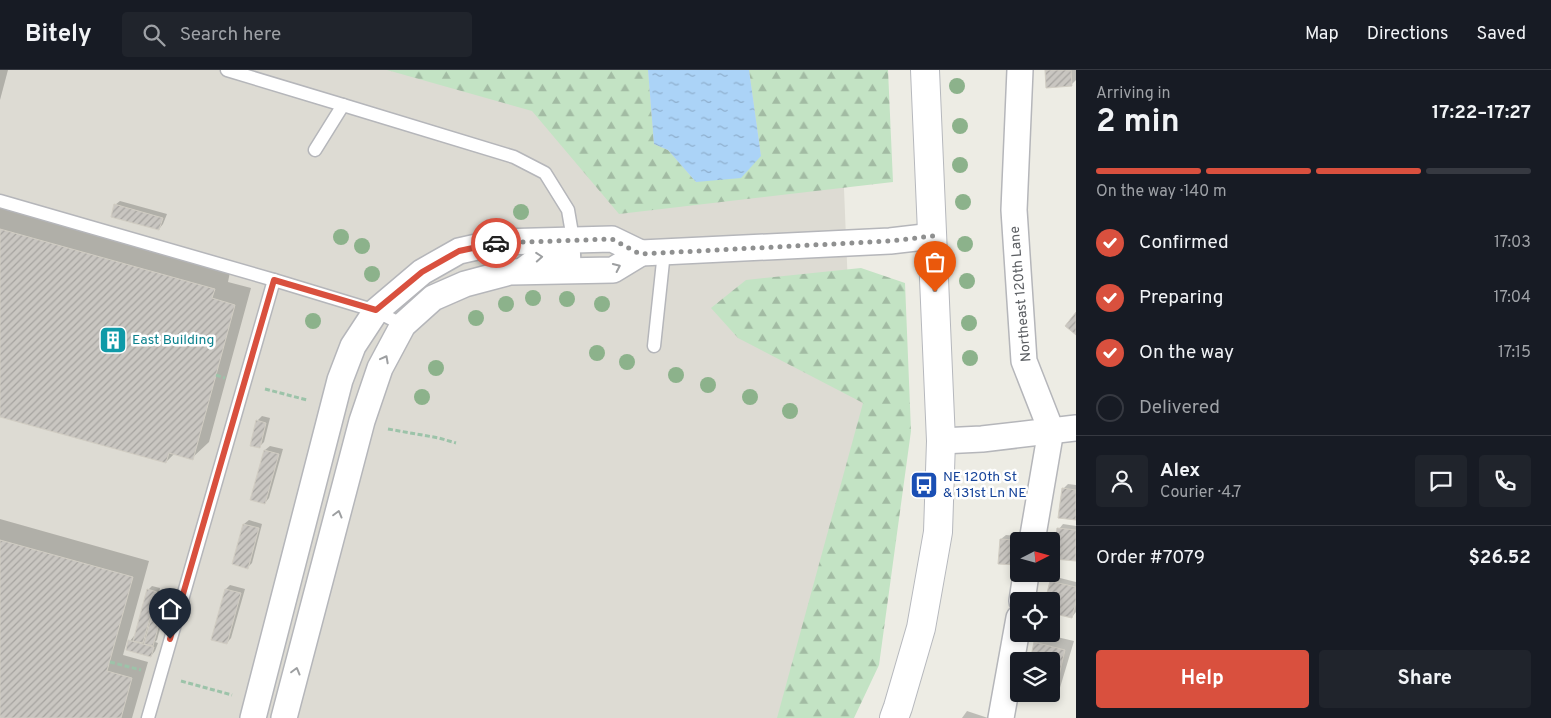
<!DOCTYPE html>
<meta charset="utf-8">
<style>
:root{--surface:#171b24;--page:#20242c;--text:#f1f3f6;--muted:#9ea1a6;--line:#363941;--accent:#d9503e}
body{margin:0;font-family:Overpass,sans-serif;background:var(--page);color:var(--text);height:100vh;display:flex;flex-direction:column;font-size:19px;white-space:nowrap}
*{box-sizing:border-box;margin:0}
p{font-size:16px;color:var(--muted)}
.icon{flex:none;width:28px;height:28px;fill:none;stroke:currentColor;stroke-width:2;stroke-linecap:round;stroke-linejoin:round}
.map{position:relative;flex:1;overflow:hidden}
.sheet{display:flex;flex-direction:column;background:var(--surface);width:475px}
.sheet>*{flex:none}
.needle{width:32px;rotate:84deg}
.buttons{position:absolute;left:1010px;top:462px;display:grid;gap:10px}
.buttons a{display:grid;place-items:center;width:50px;height:50px;border-radius:5px;background:var(--surface);box-shadow:0 2px 8px #0003;font-size:25px}
.pin{position:absolute;display:grid;place-items:center;width:42px;height:42px;color:#fff;margin:-51px -21px;border-radius:50% 50% 50% 0;rotate:-45deg;box-shadow:0 0 5px #0007}
.pin .icon{rotate:45deg}
.courier{position:absolute;display:grid;place-items:center;width:50px;height:50px;margin:-25px;border:4px solid #d9503e;border-radius:50%;background:#fff;color:#222;box-shadow:0 1px 6px #0007}
.head em{font-style:normal;font-weight:700}
.head div{display:flex;flex-direction:column-reverse}
.head{display:flex;align-items:center;justify-content:space-between;height:85px;padding:0 20px}
h1{font-size:32px;font-weight:700;line-height:38px}
.bar{display:grid;grid-template-columns:repeat(4,1fr);gap:8px 5px;align-content:center;height:60px;padding:0 20px}
.bar i{height:6px;border-radius:4px;background:var(--line)}
.bar .active{background:var(--accent)}
.bar p{grid-column:span 4}
.line{display:flex;align-items:center;gap:12px;padding:0 20px;border-top:1px solid var(--line)}
.line div{flex:1}
.round{display:grid;place-items:center;flex:none;width:52px;height:52px;border-radius:5px;background:var(--page)}
ol{padding:0 20px;list-style:none}
li{display:flex;align-items:center;gap:15px;height:55px}
li p{margin-inline-start:auto}
li .icon{padding:5px;border-radius:50%;background:var(--accent);color:#fff;stroke-width:4}
li:last-child{color:var(--muted)}
li i{width:28px;height:28px;border:2px solid var(--line);border-radius:50%}
.action{display:flex;gap:10px;margin-top:auto;padding:10px 20px}
.action a{flex:1;height:58px;border-radius:5px;background:var(--accent);color:#fff;font-size:20px;font-weight:700;line-height:58px;text-align:center}
.action a+a{background:var(--page);color:var(--text)}
header{display:flex;align-items:center;gap:30px;box-sizing:border-box;height:70px;padding:0 25px;background:var(--surface);border-bottom:1px solid var(--line)}
header strong{font-size:24px}
nav{display:flex;gap:28px;margin-inline-start:auto;font-size:18px}
.search{width:350px;height:45px;background:var(--page);display:flex;align-items:center;gap:12px;box-sizing:border-box;padding:0 18px;border-radius:5px;color:var(--muted);font-size:19px}
main{display:flex;flex:1;min-height:0}
.map>svg:first-child{display:block}
.education{fill:#dddbd3}
.forest{fill:url(#forest-firs)}
.water{fill:url(#water-ripples)}
.shadow{fill:#0003}
.building{fill:url(#building-hatch);stroke:#d1cdc3}
.lines{fill:none;stroke-linecap:round;stroke-linejoin:round}
.lane-casing{stroke:#b5b6ba;stroke-width:15}
.street-casing{stroke:#b5b6ba;stroke-width:28}
.secondary-casing{stroke:#b6b8bd;stroke-width:30}
.path{stroke:#9cc3a9;stroke-width:3;stroke-dasharray:5 2.5;stroke-linecap:butt}
.lane{stroke:#fff;stroke-width:12}
.street{stroke:#fff;stroke-width:25}
.secondary{stroke:#fff;stroke-width:28}
.tree{fill:#8cb28b}
.oneway{stroke:#9d9fa1}
.done{stroke:#8f9090;stroke-width:5;stroke-dasharray:0 9}
.route{stroke:#d9503e;stroke-width:6}
.labels{text-anchor:middle;dominant-baseline:central;stroke-width:5;stroke-linejoin:round;paint-order:stroke}
.street-label{font-size:14px;fill:#5c5f63;stroke:#fff}
.culture-label{font-size:14px;fill:#0d838f;stroke:#fff;text-anchor:start}
.transit-label{font-size:14px;fill:#164399;stroke:#fff;text-anchor:start}
</style>
<header>
<strong>Bitely</strong>
<div class="search"><svg class="icon" aria-label="search" viewBox="0 0 24 24"><circle cx="10" cy="10" r="6"/><path d="M15 15l6 6"/></svg>Search here</div>
<nav><a>Map</a><a>Directions</a><a>Saved</a></nav>
</header>
<main>
<div class="map">
<svg width="1076" height="648" viewBox="0 0 1076 648">
<defs>
<pattern id="forest-firs" width="22" height="20" patternUnits="userSpaceOnUse" patternTransform="scale(1.25)"><rect width="22" height="20" fill="#c3e3c4"/><path d="M5 1l3.5 6h-7zM16 11l3.5 6h-7z" fill="#a2bba3"/></pattern>
<pattern id="water-ripples" width="26" height="14" patternUnits="userSpaceOnUse" patternTransform="scale(1.25)"><rect width="26" height="14" fill="#abd3f7"/><path d="M2 4q2-2 4 0t4 0M15 11q2-2 4 0t4 0" fill="none" stroke="#8eaecc"/></pattern>
<pattern id="building-hatch" width="6" height="6" patternUnits="userSpaceOnUse" patternTransform="scale(1.25)"><rect width="6" height="6" fill="#c9c6c1"/><path d="M-1 1l2-2M0 6l6-6M5 7l2-2" fill="none" stroke="#a6a4a0"/></pattern>
</defs>
<rect width="100%" height="100%" fill="#edece4"/>
<path class="education" d="M0,0H881L843,94L848,217L905,342L898,453L874,561L840,648H0Z"/>
<g class="forest">
<path d="M387,0H648L654,74L668,80L696,112L761,86L749,0H888L893,112L619,144L532,41Z"/>
<path d="M861,198L905,213L911,361L879,595L854,648H777L863,333L738,268L711,238L746,210Z"/>
</g>
<path class="water" d="M648,0H749L761,86L741,108L696,112L668,80L654,74Z"/>
<g class="shadow">
<path d="M0,0H8L0,30Z"/>
<path d="M1046,0H1076V10L1071,15Z"/>
<path d="M120,131L167,144L163,154L159,159L115,135Z"/>
<path d="M0,138L230,202L228,212L251,218L209,372L192,388L175,383L166,392L0,346Z"/>
<path d="M262,346L270,348L264,372L259,377L257,351Z"/>
<path d="M270,376L283,379L269,428L265,433L251,429L265,380Z"/>
<path d="M1068,414L1076,415V449L1063,419Z"/>
<path d="M0,449L149,491L123,585L148,592L132,648H0Z"/>
<path d="M249,450L262,454L252,493L247,498L244,454Z"/>
<path d="M1063,454L1076,456V490L1059,459Z"/>
<path d="M1006,465L1030,467L1029,471H1019L999,492L1001,469Z"/>
<path d="M1056,507L1076,512V542L1072,547L1051,531H1046L1051,511Z"/>
<path d="M230,515L245,519L231,568L227,573L226,519Z"/>
<path d="M152,516L160,518L159,523L163,519L170,521L157,570L155,572L158,573L155,581L151,586L130,571L134,566L136,567L148,520Z"/>
<path d="M1044,564L1074,571L1059,621L1050,630L1026,624H1051V591H1031L1035,573Z"/>
<path d="M967,641L988,648H962Z"/>
</g>
<g class="building">
<path d="M1045,0H1071L1072,16L1046,18Z"/>
<path d="M114,134L163,148L159,160L111,147Z"/>
<path d="M0,159L215,219L212,228L235,235L193,390L169,383L166,393L0,347Z"/>
<path d="M1076,242V265L1065,256Z"/>
<path d="M256,350L266,353L260,378L250,376Z"/>
<path d="M264,380L279,384L265,434L250,430Z"/>
<path d="M1062,418L1076,420V450L1058,448Z"/>
<path d="M243,454L259,458L248,499L232,494Z"/>
<path d="M1057,458L1076,460V491L1054,489Z"/>
<path d="M1000,469L1026,471H1019V495L998,494Z"/>
<path d="M0,470L133,507L107,601L132,608L121,648H0Z"/>
<path d="M1050,511L1076,517V532L1072,548L1051,543V531H1045Z"/>
<path d="M147,519L157,522L143,573L133,571Z"/>
<path d="M225,519L241,523L227,574L211,570Z"/>
<path d="M158,523L167,525L153,576L144,574Z"/>
<path d="M128,570L154,577L151,587L126,580Z"/>
<path d="M1034,572L1065,580L1058,610H1055L1050,631L1024,625L1025,624H1051V591H1030Z"/>
</g>
<g class="lines">
<g class="lane-casing">
<g id="lane">
<path d="M227,0L343,35"/>
<path d="M315,80L343,35L514,87L545,103L568,140L573,169L575,201"/>
<path d="M0,131L274,210"/>
<path d="M514,199L529,188L574,185"/>
<path d="M654,276L664,182"/>
<path d="M148,648L274,210L376,241L403,255"/>
</g>
</g>
<g class="street-casing">
<g id="street">
<path d="M1020,0L1014,140L1024,291L1051,360L1032,471"/>
<path d="M641,183L890,171L933,166"/>
<path d="M941,371L982,369L1076,358"/>
<path d="M1022,531L1026,504"/>
<path d="M253,648L340,310L353,276L376,241L422,202L459,181L499,172L612,169L641,183L613,200L510,202L465,214L433,228L403,255L380,298L362,351L284,648"/>
<path d="M1001,648L1019,548"/>
</g>
</g>
<g class="secondary-casing">
<path id="secondary" d="M894,648L898,637L921,558L938,462L941,371L925,0"/>
</g>
<g class="path">
<path d="M216,305L225,308"/>
<path d="M265,319L307,330"/>
<path d="M388,359L439,368L456,373"/>
<path d="M110,592L141,600"/>
<path d="M181,611L232,625"/>
</g>
<use href="#lane" class="lane"/>
<use href="#street" class="street"/>
<use href="#secondary" class="secondary"/>
</g>
<g class="tree">
<circle cx="957" cy="16" r="8"/>
<circle cx="960" cy="56" r="8"/>
<circle cx="960" cy="95" r="8"/>
<circle cx="963" cy="132" r="8"/>
<circle cx="521" cy="142" r="8"/>
<circle cx="341" cy="167" r="8"/>
<circle cx="965" cy="174" r="8"/>
<circle cx="362" cy="176" r="8"/>
<circle cx="372" cy="204" r="8"/>
<circle cx="967" cy="211" r="8"/>
<circle cx="533" cy="228" r="8"/>
<circle cx="567" cy="229" r="8"/>
<circle cx="506" cy="234" r="8"/>
<circle cx="602" cy="234" r="8"/>
<circle cx="476" cy="248" r="8"/>
<circle cx="313" cy="251" r="8"/>
<circle cx="969" cy="253" r="8"/>
<circle cx="597" cy="283" r="8"/>
<circle cx="970" cy="288" r="8"/>
<circle cx="627" cy="292" r="8"/>
<circle cx="436" cy="298" r="8"/>
<circle cx="676" cy="305" r="8"/>
<circle cx="708" cy="315" r="8"/>
<circle cx="422" cy="327" r="8"/>
<circle cx="750" cy="327" r="8"/>
<circle cx="790" cy="341" r="8"/>
</g>
<defs><path id="oneway-chevron" d="M-2-3.5L2.5 0L-2 3.5" fill="none" stroke-width="1.6" stroke-linecap="round" stroke-linejoin="round" transform="scale(1.25)"/></defs>
<g class="oneway">
<use href="#oneway-chevron" transform="translate(539 187) rotate(-4)"/>
<use href="#oneway-chevron" transform="translate(617 197) rotate(-25)"/>
<use href="#oneway-chevron" transform="translate(385 289) rotate(-62)"/>
<use href="#oneway-chevron" transform="translate(338 444) rotate(-75)"/>
<use href="#oneway-chevron" transform="translate(296 601) rotate(-75)"/>
</g>
<g class="lines">
<path class="done" d="M496,173L612,169L640,184L890,171L933,166L935,222"/>
<path class="route" d="M170,569L274,210L376,240L422,202L459,181L496,173"/>
</g>
<defs>
<g id="building-square" transform="scale(1.4375)"><rect x="-9" y="-9" width="18" height="18" rx="4" fill="#0f9aa8" stroke="#fff"/><path d="M-4-6H4V6H1V3H-1V6H-4ZM-2.5-4.3h1.7v1.8h-1.7ZM.8-4.3h1.7v1.8H.8ZM-2.5-1h1.7V.8h-1.7ZM.8-1h1.7V.8H.8Z" fill="#fff"/></g>
<g id="bus-square" transform="scale(1.4375)"><rect x="-9" y="-9" width="18" height="18" rx="4" fill="#1a4fb4" stroke="#fff"/><path d="M-5-6H5V4H4V6H2V4H-2V6H-4V4H-5ZM-3.5-4V0h7V-4ZM-3.5 1.2v1.5H-2V1.2ZM2 1.2v1.5H3.5V1.2Z" fill="#fff"/></g>
</defs>
<g fill-rule="evenodd">
<use href="#building-square" x="113" y="270"/>
<use href="#bus-square" x="924" y="415"/>
</g>
<g class="labels">
<g class="street-label">
<text transform="translate(1021 224) rotate(-95)">Northeast 120th Lane</text>
</g>
<g class="culture-label">
<text x="132" y="270">East Building</text>
</g>
<g class="transit-label">
<text x="943" y="407">NE 120th St<tspan x="943" dy="16">&amp; 131st Ln NE</tspan></text>
</g>
</g>
</svg>
<div class="buttons">
<a><svg class="needle" viewBox="-14 -14 28 28"><path d="M0-13l5 13h-10z" fill="#e53935"/><path d="M0 13l5-13h-10z" fill="#9ea1a6"/></svg></a>
<a><svg class="icon" aria-label="locate" viewBox="0 0 24 24"><circle cx="12" cy="12" r="6"/><path d="M12 2v4M12 18v4M2 12h4M18 12h4"/></svg></a>
<a><svg class="icon" aria-label="layers" viewBox="0 0 24 24"><path d="M12 4l9 5-9 5-9-5zM3 14l9 5 9-5"/></svg></a>
</div>
<div class="pin" style="left:935px;top:222px;background:#ea580c"><svg class="icon" aria-label="bag" viewBox="0 0 24 24"><path d="M5 8h14l-1 12H6zM9 8a3 3 0 0 1 6 0"/></svg></div>
<div class="pin" style="left:170px;top:569px;background:#1f2937"><svg class="icon" aria-label="home" viewBox="0 0 24 24"><path d="M3 11l9-7 9 7M6 9v11h12V9"/></svg></div>
<div class="courier" style="left:496px;top:173px"><svg class="icon" aria-label="car" viewBox="0 0 24 24"><path d="M5 17H2v-5l4-1 3-4h7l3 4 3 1v5h-3M9 17h6M6 11h13"/><circle cx="7" cy="17" r="2"/><circle cx="17" cy="17" r="2"/></svg></div>
</div>
<section class="sheet">
<div class="head"><div><h1>2 min</h1><p>Arriving in</p></div><em>17:22–17:27</em></div>
<div class="bar"><i class="active"></i><i class="active"></i><i class="active"></i><i></i><p>On the way · 140 m</p></div>
<ol>
<li><svg class="icon" aria-label="check" viewBox="0 0 24 24"><path d="M5 12l5 5 9-10"/></svg>Confirmed<p>17:03</p></li>
<li><svg class="icon" aria-label="check" viewBox="0 0 24 24"><path d="M5 12l5 5 9-10"/></svg>Preparing<p>17:04</p></li>
<li><svg class="icon" aria-label="check" viewBox="0 0 24 24"><path d="M5 12l5 5 9-10"/></svg>On the way<p>17:15</p></li>
<li><i></i>Delivered</li>
</ol>
<div class="line" style="height:90px"><a class="round"><svg class="icon" aria-label="person" viewBox="0 0 24 24"><circle cx="12" cy="8" r="4"/><path d="M4 21q1-7 8-7t8 7"/></svg></a><div><b>Alex</b><p>Courier · 4.7</p></div><a class="round"><svg class="icon" aria-label="chat" viewBox="0 0 24 24"><path d="M4 5h16v11H9l-5 4z"/></svg></a><a class="round"><svg class="icon" aria-label="phone" viewBox="0 0 24 24"><path d="M5 4h4l2 5-3 2q2 4 5 5l2-3 5 2v4C11 20 4 13 5 4z"/></svg></a></div>
<div class="line" style="height:65px"><div>Order #7079</div><b>$26.52</b></div>
<div class="action"><a>Help</a><a>Share</a></div>
</section>
</main>
